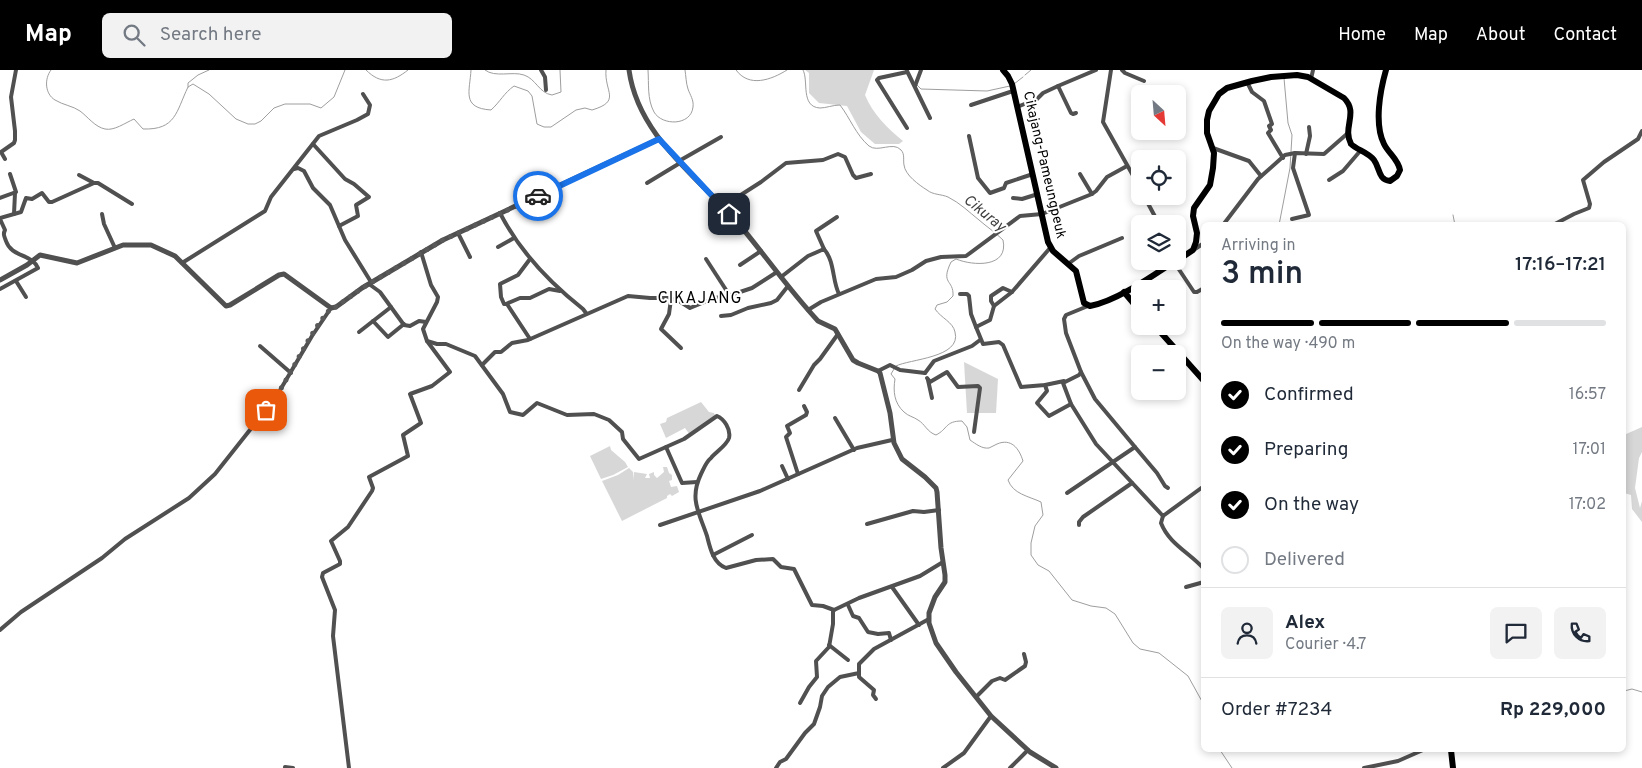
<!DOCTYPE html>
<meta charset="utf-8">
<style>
:root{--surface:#fff;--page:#f2f2f3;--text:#1f2937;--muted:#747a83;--line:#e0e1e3;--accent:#000}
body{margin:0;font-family:Overpass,sans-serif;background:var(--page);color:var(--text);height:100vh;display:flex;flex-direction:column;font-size:19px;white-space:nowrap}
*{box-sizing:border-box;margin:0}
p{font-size:16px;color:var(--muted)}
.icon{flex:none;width:28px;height:28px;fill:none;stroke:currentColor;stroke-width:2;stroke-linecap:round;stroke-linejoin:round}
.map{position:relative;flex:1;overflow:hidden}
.details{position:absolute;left:1201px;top:152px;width:425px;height:530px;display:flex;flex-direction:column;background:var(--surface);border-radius:8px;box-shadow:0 2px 8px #0003}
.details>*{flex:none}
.needle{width:32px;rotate:154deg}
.controls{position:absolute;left:1131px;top:15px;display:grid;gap:10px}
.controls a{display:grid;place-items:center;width:55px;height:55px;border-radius:8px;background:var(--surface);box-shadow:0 2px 8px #0003;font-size:25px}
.pin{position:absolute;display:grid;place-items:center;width:42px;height:42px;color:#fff;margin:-21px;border-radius:10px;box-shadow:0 2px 8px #0006}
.courier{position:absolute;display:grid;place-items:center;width:50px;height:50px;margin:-25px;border:4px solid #1a73e8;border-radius:50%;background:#fff;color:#222;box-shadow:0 1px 6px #0007}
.headline em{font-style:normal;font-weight:600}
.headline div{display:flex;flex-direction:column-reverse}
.headline{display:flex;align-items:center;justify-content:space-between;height:85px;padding:0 20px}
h1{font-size:32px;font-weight:600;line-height:38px}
.bar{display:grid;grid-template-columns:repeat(4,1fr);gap:8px 5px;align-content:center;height:60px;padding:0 20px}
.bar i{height:6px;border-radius:4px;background:var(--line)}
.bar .on{background:var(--accent)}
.bar p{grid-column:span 4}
.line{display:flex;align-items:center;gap:12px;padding:0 20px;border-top:1px solid var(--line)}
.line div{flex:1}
.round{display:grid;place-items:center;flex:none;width:52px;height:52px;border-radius:8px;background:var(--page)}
ol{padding:0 20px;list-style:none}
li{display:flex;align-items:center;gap:15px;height:55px}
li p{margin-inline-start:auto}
li .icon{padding:5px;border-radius:50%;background:var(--accent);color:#fff;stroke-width:4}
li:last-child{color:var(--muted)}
li i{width:28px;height:28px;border:2px solid var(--line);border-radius:50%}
header{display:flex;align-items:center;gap:30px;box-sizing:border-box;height:70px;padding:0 25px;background:var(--accent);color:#fff}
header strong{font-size:24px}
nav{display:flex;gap:28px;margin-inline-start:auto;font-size:18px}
.search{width:350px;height:45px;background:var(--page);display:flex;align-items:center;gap:12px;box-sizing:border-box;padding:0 18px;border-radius:8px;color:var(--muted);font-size:19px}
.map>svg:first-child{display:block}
.green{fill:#d7d7d7}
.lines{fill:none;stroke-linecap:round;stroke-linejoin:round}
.stream{stroke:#9e9e9e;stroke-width:1}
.minor{stroke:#505050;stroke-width:4}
.tertiary{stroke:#505050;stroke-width:5}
.primary{stroke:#000;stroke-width:6}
.done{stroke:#595959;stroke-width:5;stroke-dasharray:0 9}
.route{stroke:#1a73e8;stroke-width:6}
.labels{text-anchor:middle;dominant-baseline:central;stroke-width:4;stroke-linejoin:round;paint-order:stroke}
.street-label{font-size:14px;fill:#000;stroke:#fff}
.water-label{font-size:15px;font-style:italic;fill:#3f3f3f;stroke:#fff}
.quarter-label{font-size:16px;letter-spacing:1px;fill:#000;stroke:#fff}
</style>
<header>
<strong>Map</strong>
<div class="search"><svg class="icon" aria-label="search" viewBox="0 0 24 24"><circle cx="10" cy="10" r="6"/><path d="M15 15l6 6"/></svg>Search here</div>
<nav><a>Home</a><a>Map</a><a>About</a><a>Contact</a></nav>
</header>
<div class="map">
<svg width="1642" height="698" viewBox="0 0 1642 698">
<rect width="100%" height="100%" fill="#fff"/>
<g class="green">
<path d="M805,0H874L865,25C873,44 887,58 903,71L899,74H875L861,62L847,36L819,33L809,23V3Z"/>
<path d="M964,292L998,309L996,343H967Z"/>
<path d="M701,332L709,342L714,343L715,345L690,365L685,358L666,368L660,354L666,352L667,348Z"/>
<path d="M1642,357V382L1639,388L1635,418L1640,438L1642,431V452L1632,439L1631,425L1624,423V365Z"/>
<path d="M610,376L611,380L625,392L628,397L613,405L601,409L590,386Z"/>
<path d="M663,397H667L669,403L672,405V410L669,411L671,417L677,416L679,422L672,426L670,424L667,426V428L622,451L602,411L618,405L629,398L633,402V410L634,402L647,404L645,408H650L649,404L654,402V405L657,408L664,402Z"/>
</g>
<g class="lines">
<g class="stream">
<path d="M51,0C44,9 45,24 55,30C63,35 73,36 80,41C88,47 95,57 105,59C114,61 125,53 134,49L143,59C176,60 176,42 188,17L193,14L209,24L236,49L248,54H255L261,51L274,38L285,34H310L321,38L334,27L345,0"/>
<path d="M366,0C381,15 393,12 408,0"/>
<path d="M471,0C470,21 461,38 491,40C500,32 504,23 514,16L528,21L532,26L537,54L544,57H551L576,40L585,38L592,40C622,31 604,22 606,0"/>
<path d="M485,0C495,8 512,1 524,5C536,9 539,23 552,25L561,22L560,0"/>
<path d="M648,0C649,14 647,29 654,42C662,56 691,56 693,37C694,30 690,25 688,19C686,13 686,6 685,0"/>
<path d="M736,0C749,18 771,10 787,0"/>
<path d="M803,0C809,10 800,37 820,38C826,38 833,35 840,35C850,48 856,65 869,76C878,83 893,71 901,80C905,84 903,90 904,95C905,105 919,115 927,120C933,125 941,124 948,127C960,133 969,142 979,150C987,157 995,162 1003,170C1009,198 973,196 956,189L951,192C940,215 954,209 953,226L947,232L937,235L935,239C941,248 953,252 955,262C962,288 909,289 896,296"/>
<path d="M1025,5L1031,0"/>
<path d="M1014,14L1023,7"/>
<path d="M917,15L921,19L987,21L1010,16"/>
<path d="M188,17V13L198,5L209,0"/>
<path d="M1453,145L1455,155"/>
<path d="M1279,155L1290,98L1292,65L1288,53L1284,8"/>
<path d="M894,299L891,304L895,309C893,321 894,333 904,342C908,346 914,347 918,350C925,354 927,362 936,365C948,359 945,351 962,351L967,357L970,370C976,374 982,379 989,378C992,377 994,375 997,374C1011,368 1019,378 1023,391L1008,410C1013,424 1028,426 1041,432L1043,445L1035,456L1031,473V485L1038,495L1049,501L1072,530L1091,536L1106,538L1115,544L1133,573L1140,579L1159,583L1188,606L1204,635"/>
<path d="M1624,621L1632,619L1642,622"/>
<path d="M1220,680L1232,698"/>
</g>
<g class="minor">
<path d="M541,0L545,7L546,20"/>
<path d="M1111,0L1103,52L1140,118"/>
<path d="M1122,0L1125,3L1144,11"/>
<path d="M907,1L930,48"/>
<path d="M907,2L879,8L877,10L907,58"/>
<path d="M1311,9L1313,0"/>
<path d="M1247,12L1252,22L1264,31L1272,54L1269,56L1271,60L1268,63L1283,88"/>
<path d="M915,16L921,0"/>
<path d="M1058,16L1071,43L1073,44L1076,43"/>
<path d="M971,35L1013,21"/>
<path d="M1017,37L1037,29L1043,23L1058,16L1096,0"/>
<path d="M969,66L978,108L990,123L1004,118L1006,113L1033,104"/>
<path d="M313,74L345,109L354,114L369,127L356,135L358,146L339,156"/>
<path d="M1213,78L1249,91L1261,106"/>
<path d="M1306,84L1310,66L1309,57"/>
<path d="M5,89L1,82L14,73L15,70V61L11,27L16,0"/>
<path d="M679,91L721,67"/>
<path d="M294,99L298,98L304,101L313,118L330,135L345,170L371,212"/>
<path d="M1080,104L1092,124"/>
<path d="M79,105L94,113"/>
<path d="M1329,110L1343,101L1361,80"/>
<path d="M647,113L680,93"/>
<path d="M1144,126L1159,154"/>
<path d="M0,128L16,122L10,104"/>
<path d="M1013,128L1022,129L1038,124"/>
<path d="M722,137L761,112L786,93L823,90L838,84L845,87L853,105L856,108L871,104"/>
<path d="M500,143C520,182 550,213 583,239L586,243"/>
<path d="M14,144L15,123"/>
<path d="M102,144L104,154L115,178"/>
<path d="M0,148L21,142L26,128L32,129L42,123L49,132H52L94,113H98L132,134"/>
<path d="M0,149L5,160C3,164 4,166 6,171C11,187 32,184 38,198L0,219"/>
<path d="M1292,149L1309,145L1293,98L1295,83"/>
<path d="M1223,155L1258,109L1285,85L1295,83L1324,84L1348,63"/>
<path d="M1553,155L1574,144L1589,138L1590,134L1583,110L1604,92L1638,69L1642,61"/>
<path d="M458,163L470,187"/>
<path d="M498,177L514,168"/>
<path d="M1050,178L1012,222L994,236L990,250L976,257L983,274L999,272L1003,275L1021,317L1045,315L1064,311"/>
<path d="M824,179L816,161L837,147"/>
<path d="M1195,179L1204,173"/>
<path d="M421,182L431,215L438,227L437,232L423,259L427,271L437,274H446L475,286L503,324L510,342L523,345L537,333L567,345L594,344L609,350L622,362L623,369L639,389L684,369L717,346C724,349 731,359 729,368C727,375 716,382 711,388C706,392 704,398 701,404C689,429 699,442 707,466C710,478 713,493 726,498L756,490L773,489L781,497L794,499L812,535L823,536L834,540"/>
<path d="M530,189L518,205L500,214L501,227L504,234H506L520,228H530L549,219L560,221"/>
<path d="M706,189L730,226"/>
<path d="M1174,192L1194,222H1197L1204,218"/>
<path d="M182,193L265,141L271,127L319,66L357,50L368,44L370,35L363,24"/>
<path d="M1068,194L1079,186L1122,168"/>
<path d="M740,195L761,181"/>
<path d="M781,207L808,186L824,179C835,192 832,210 839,224"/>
<path d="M16,211L26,227"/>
<path d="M369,214L380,222L404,255L410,256L419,251L426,252"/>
<path d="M960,224H967L969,226L971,244L976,257"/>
<path d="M671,229L669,244L661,259L681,278"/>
<path d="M507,234L530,269"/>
<path d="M994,236L991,231V226L1003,218L1012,222"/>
<path d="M1088,236L1066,245L1064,249L1066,263L1081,302L1079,305L1063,313L1071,334L1096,374L1163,446L1204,416"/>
<path d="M808,240L821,232L876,209L896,207L912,200L926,191L941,187L966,186L1020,146L1042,144L1092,124L1096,121L1107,107L1127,96"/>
<path d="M721,246L731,245L748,238L771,233L777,230L788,216"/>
<path d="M373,251L388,267L404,254"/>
<path d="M359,262L391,237"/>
<path d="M260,276L291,303"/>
<path d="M482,295L495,282H501L512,273L528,270L628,226L650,228H670L679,231L690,238L714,228L728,226L752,218L777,202"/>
<path d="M878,301L890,295L900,300L925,303"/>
<path d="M925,303L934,291L972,276L980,270"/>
<path d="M927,308L930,312L947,302L958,317L978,316L980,318L974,362"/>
<path d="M928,310L932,328"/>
<path d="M1045,315L1047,321L1037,333L1049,346L1071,334"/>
<path d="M799,320L814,295L820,289L838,264"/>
<path d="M835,348L854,380"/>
<path d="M666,377L682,413L697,412"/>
<path d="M1135,377L1157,403L1165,416L1168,418"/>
<path d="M782,396L788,409"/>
<path d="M798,404L786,367L790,363L787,356L806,345L807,342L804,336"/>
<path d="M1067,423L1135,377L1095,329L1081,302"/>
<path d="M1163,446L1161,453C1169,474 1190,483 1204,499"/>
<path d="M867,454L913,441L924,442L939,440"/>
<path d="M660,455L760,421L857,378L892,370"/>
<path d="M1079,455V452L1083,447L1132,413"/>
<path d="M713,485L752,465"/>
<path d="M892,517L919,555"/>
<path d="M1186,517L1204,512"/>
<path d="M848,535L853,546L859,548L868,562L878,564L889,563L891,570"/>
<path d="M834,540L859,528L920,506L943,492"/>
<path d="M0,560L21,542L102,488L125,469L189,428L215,404L276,327L312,266L331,238"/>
<path d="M829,575L848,590"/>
<path d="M859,603V607L874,620L873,625L876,629"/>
<path d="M976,627L992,611L1000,608L1005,610L1025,596L1026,592L1024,584"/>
<path d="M800,633L809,617L817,607L816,591L829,577L833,554V541"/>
<path d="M285,697L293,698"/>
<path d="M349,698L333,566L335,540L322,507L323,503L340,494V491L331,471L348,457L372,421L373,418L369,407L408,386L403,365L421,353L410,324L432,316L450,302L427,271"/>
<path d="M776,698L780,692L786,689L805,663L814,654L820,637L822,626L828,617L840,607L859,603V594L874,579L929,549"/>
<path d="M943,698L964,683L991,646"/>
<path d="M1010,698L1028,680"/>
<path d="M1364,698L1398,691L1423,680"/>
</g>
<g class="tertiary">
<path d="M629,0C638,66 697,106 738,153C765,185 789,220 818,251L835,259L853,290L858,293L878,301L880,303L890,343L894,373L902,389L925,407L936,418L937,422L941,478L945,505V512L935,527L929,543V553L936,573L956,602L991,646L1030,682L1056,698"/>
<path d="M0,210L27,195L40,185L77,193L123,175H151L175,186L226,236L230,235L279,205L284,204L331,238L336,237L362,218L443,170L659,69"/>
</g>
<g class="primary">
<path d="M1003,0L1008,6L1012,14L1048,172L1053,181L1076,201L1084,233L1090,236C1117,231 1152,206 1175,191"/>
<path d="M1178,190L1193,180L1196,172L1197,163L1193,146L1194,138L1210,115L1213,98L1214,83L1207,63V50L1209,41L1219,24L1227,18L1252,11L1271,7L1297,5L1308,7L1344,28C1359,43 1342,57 1351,74C1357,80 1368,82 1374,90C1380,98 1378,110 1390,111L1397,106L1400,100C1398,89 1389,84 1384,74C1374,54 1380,21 1386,0"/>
<path d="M1124,222L1140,241"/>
<path d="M1155,256L1204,311"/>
<path d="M1451,680L1453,698"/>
</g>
</g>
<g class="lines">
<path class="done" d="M266,340C291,309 304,269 331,238L336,237L362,218L443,170L538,126"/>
<path class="route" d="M538,126L659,69L729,144"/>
</g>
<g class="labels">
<g class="street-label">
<text transform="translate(1044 95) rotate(77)">Cikajang-Pameungpeuk</text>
</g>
<g class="water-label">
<text transform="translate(984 144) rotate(39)">Cikuray</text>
</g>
<g class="quarter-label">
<text x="700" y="229">CIKAJANG</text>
</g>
</g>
</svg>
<div class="controls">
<a><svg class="needle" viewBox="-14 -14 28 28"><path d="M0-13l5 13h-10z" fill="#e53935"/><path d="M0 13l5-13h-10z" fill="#747a83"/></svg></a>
<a><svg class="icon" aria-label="locate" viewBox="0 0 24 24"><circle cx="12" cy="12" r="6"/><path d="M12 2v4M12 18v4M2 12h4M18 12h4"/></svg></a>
<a><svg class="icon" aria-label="layers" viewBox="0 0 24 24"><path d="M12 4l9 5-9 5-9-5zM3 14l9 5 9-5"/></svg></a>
<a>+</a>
<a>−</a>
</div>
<div class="pin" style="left:266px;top:340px;background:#ea580c"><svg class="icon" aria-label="bag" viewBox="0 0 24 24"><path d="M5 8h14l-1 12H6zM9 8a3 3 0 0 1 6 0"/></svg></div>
<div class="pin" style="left:729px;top:144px;background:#1f2937"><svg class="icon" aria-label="home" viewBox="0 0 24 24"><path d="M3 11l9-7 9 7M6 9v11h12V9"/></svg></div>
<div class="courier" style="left:538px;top:126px"><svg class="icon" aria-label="car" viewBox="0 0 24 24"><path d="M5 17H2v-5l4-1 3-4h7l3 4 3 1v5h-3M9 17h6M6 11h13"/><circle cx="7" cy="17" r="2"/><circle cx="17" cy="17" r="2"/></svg></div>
<section class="details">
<div class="headline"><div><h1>3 min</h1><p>Arriving in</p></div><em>17:16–17:21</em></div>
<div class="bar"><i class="on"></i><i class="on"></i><i class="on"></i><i></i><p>On the way · 490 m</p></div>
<ol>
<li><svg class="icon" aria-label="check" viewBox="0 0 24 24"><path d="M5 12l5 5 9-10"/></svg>Confirmed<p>16:57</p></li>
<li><svg class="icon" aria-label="check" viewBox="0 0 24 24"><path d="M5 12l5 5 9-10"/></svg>Preparing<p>17:01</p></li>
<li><svg class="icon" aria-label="check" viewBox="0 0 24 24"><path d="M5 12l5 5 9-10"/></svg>On the way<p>17:02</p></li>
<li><i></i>Delivered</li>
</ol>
<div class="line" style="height:90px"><a class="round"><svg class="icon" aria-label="person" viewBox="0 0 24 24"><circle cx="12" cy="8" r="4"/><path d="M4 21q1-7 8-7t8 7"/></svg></a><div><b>Alex</b><p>Courier · 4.7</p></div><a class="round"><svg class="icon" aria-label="chat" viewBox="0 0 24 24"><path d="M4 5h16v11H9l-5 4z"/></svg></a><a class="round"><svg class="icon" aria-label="phone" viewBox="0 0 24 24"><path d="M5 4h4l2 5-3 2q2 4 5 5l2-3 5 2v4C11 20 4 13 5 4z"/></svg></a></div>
<div class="line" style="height:65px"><div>Order #7234</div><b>Rp 229,000</b></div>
</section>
</div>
